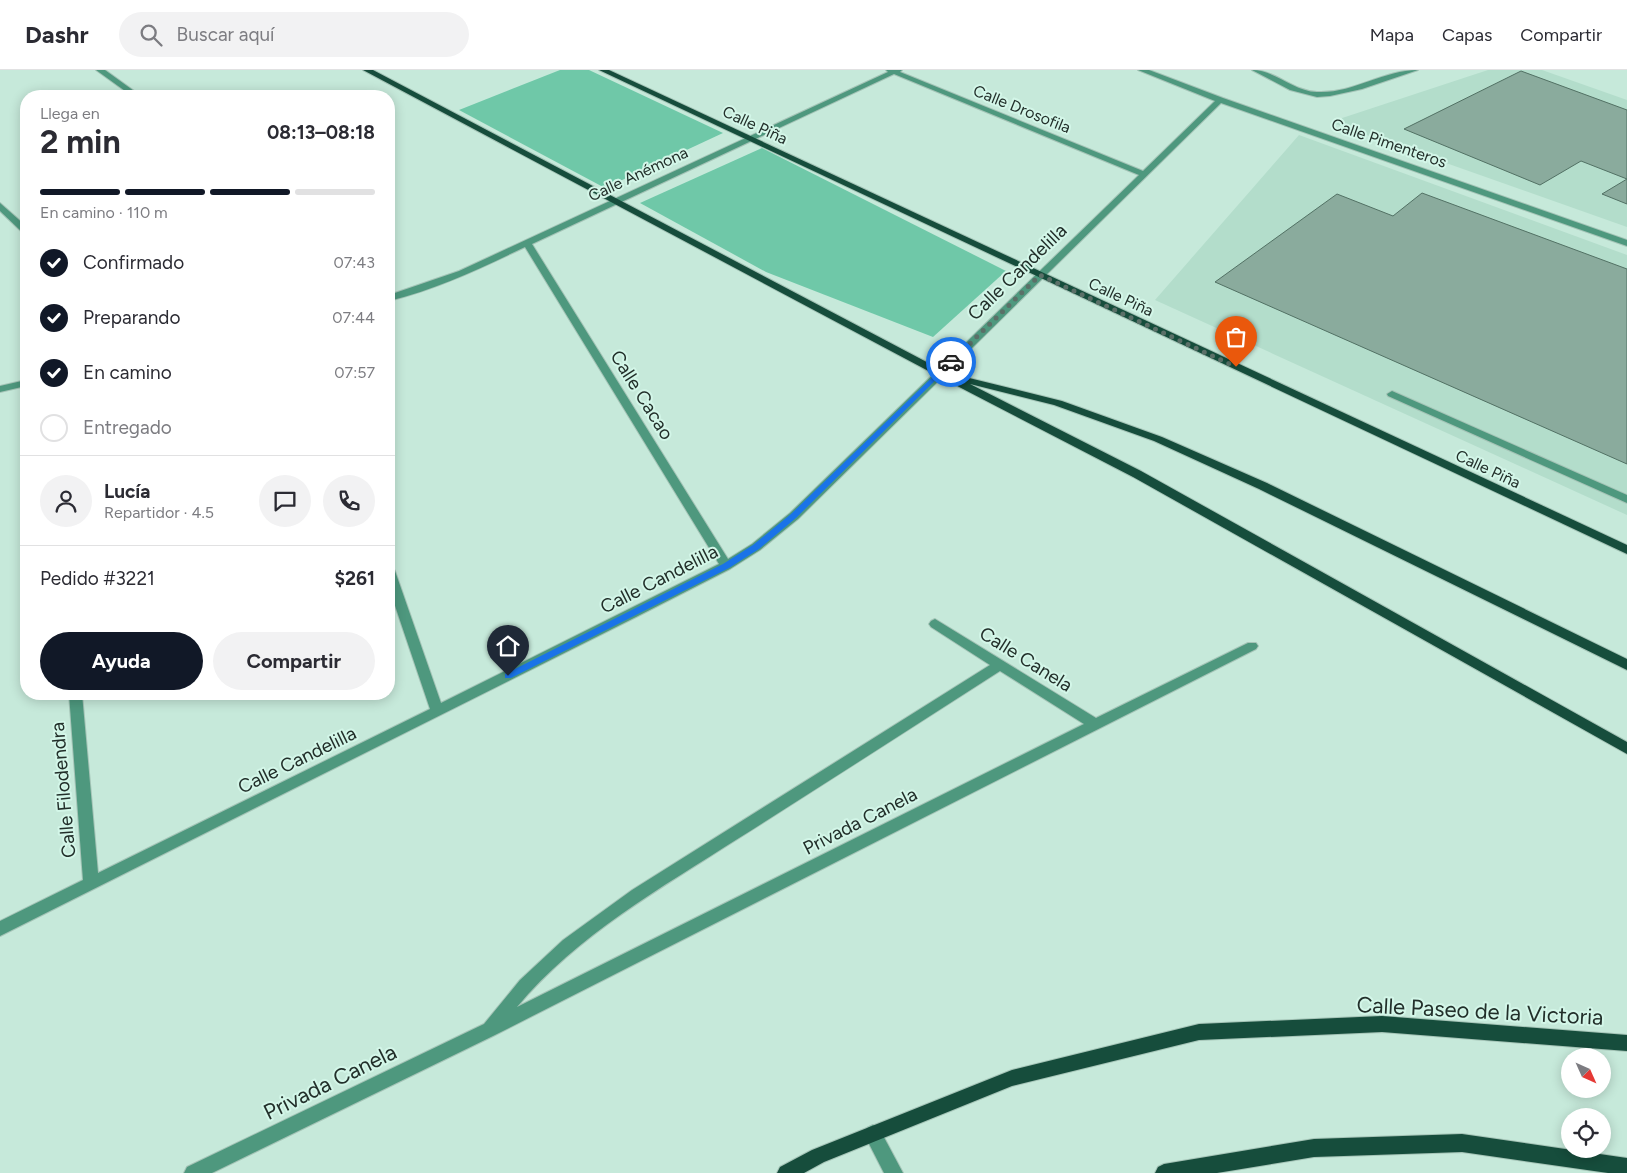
<!DOCTYPE html>
<html lang="es">
<meta charset="utf-8">
<style>
:root{--surface:#fff;--page:#f2f2f3;--text:#2b2b33;--muted:#7c7c81;--line:#e1e1e2;--accent:#111827}
body{margin:0;font-family:Figtree,sans-serif;background:var(--page);color:var(--text);height:100vh;display:flex;flex-direction:column;font-size:19px;white-space:nowrap}
*{box-sizing:border-box;margin:0}
p{font-size:16px;color:var(--muted)}
.icon{flex:none;width:28px;height:28px;fill:none;stroke:currentColor;stroke-width:2;stroke-linecap:round;stroke-linejoin:round}
.map{position:relative;flex:1;overflow:hidden}
.side{position:absolute;left:20px;top:20px;width:375px;height:610px;display:flex;flex-direction:column;background:var(--surface);border-radius:20px;box-shadow:0 2px 12px #0003}
.side>*{flex:none}
.needle{width:32px;rotate:135deg}
.controls{position:absolute;left:1561px;top:978px;display:grid;gap:10px}
.controls a{display:grid;place-items:center;width:50px;height:50px;border-radius:50%;background:var(--surface);box-shadow:0 2px 12px #0003;font-size:25px}
.pin{position:absolute;display:grid;place-items:center;width:42px;height:42px;color:#fff;margin:-51px -21px;border-radius:50% 50% 50% 0;rotate:-45deg;box-shadow:0 0 5px #0007}
.pin .icon{rotate:45deg}
.courier{position:absolute;display:grid;place-items:center;width:50px;height:50px;margin:-25px;border:4px solid #1a73e8;border-radius:50%;background:#fff;color:#222;box-shadow:0 1px 6px #0007}
.overview em{font-style:normal;font-weight:700}
.overview div{display:flex;flex-direction:column-reverse}
.overview{display:flex;align-items:center;justify-content:space-between;height:85px;padding:0 20px}
h1{font-size:32px;font-weight:700;line-height:38px}
.bar{display:grid;grid-template-columns:repeat(4,1fr);gap:8px 5px;align-content:center;height:60px;padding:0 20px}
.bar i{height:6px;border-radius:4px;background:var(--line)}
.bar .current{background:var(--accent)}
.bar p{grid-column:span 4}
.line{display:flex;align-items:center;gap:12px;padding:0 20px;border-top:1px solid var(--line)}
.line div{flex:1}
.round{display:grid;place-items:center;flex:none;width:52px;height:52px;border-radius:26px;background:var(--page)}
ol{padding:0 20px;list-style:none}
li{display:flex;align-items:center;gap:15px;height:55px}
li p{margin-inline-start:auto}
li .icon{padding:5px;border-radius:50%;background:var(--accent);color:#fff;stroke-width:4}
li:last-child{color:var(--muted)}
li i{width:28px;height:28px;border:2px solid var(--line);border-radius:50%}
.button{display:flex;gap:10px;margin-top:auto;padding:10px 20px}
.button a{flex:1;height:58px;border-radius:30px;background:var(--accent);color:#fff;font-size:20px;font-weight:700;line-height:58px;text-align:center}
.button a+a{background:var(--page);color:var(--text)}
header{display:flex;align-items:center;gap:30px;box-sizing:border-box;height:70px;padding:0 25px;background:var(--surface);border-bottom:1px solid var(--line)}
header strong{font-size:24px}
nav{display:flex;gap:28px;margin-inline-start:auto;font-size:18px}
.search{width:350px;height:45px;background:var(--page);display:flex;align-items:center;gap:12px;box-sizing:border-box;padding:0 18px;border-radius:28px;color:var(--muted);font-size:19px}
.map>svg:first-child{display:block}
.built{fill:#b3ddcb}
.green{fill:#6fc8a8}
.building{fill:#8aab9d;stroke:#527164}
.lines{fill:none;stroke-linecap:round;stroke-linejoin:round}
.minor-casing{stroke:#a5c4b7;stroke-width:2}
.major-casing{stroke:#a5c4b7;stroke-width:2}
.minor{fill:#4e987e;fill-rule:evenodd}
.major{fill:#164d3c;fill-rule:evenodd}
.route{fill:#1a73e8}
.done{stroke:#5b7068;stroke-width:5;stroke-dasharray:0 9}
.labels{text-anchor:middle;dominant-baseline:central;stroke-width:4;stroke-linejoin:round;paint-order:stroke}
.far-street-label{font-size:16px;fill:#222f2a;stroke:#d3f6e8}
.street-label{font-size:19px;fill:#222f2a;stroke:#d3f6e8}
.near-street-label{font-size:22px;fill:#222f2a;stroke:#d3f6e8}
</style>
<header>
<strong>Dashr</strong>
<div class="search"><svg class="icon" aria-label="search" viewBox="0 0 24 24"><circle cx="10" cy="10" r="6"/><path d="M15 15l6 6"/></svg>Buscar aquí</div>
<nav><a>Mapa</a><a>Capas</a><a>Compartir</a></nav>
</header>
<div class="map">
<svg width="1627" height="1103" viewBox="0 0 1627 1103">
<rect width="100%" height="100%" fill="#c6e9da"/>
<g class="built">
<path d="M1488,0H1542L1627,30V157L1330,52Z"/>
<path d="M1299,65L1627,185V445L1155,230Z"/>
</g>
<g class="green">
<path d="M560,0H589L723,63L605,118L459,40Z"/>
<path d="M762,78L1006,201L933,267L766,202L640,133Z"/>
</g>
<g class="building">
<path d="M1521,1L1627,40V134L1602,124L1627,109L1581,91L1540,115L1404,59Z"/>
<path d="M1422,123L1627,199V394L1215,212L1337,124L1393,146Z"/>
</g>
<g class="lines">
<g class="minor-casing">
<g id="minor">
<path d="M96,0H105L141,26H132Z"/>
<path d="M886,0H902L900,2L1143,101L1215,31L1138,0H1149L1223,28L1627,170V176L1221,33L798,449L760,480L730,499L636,547L0,866V851L83,810L69,624H82L98,803L430,639L389,518V497L393,498L395,501L441,633L719,494L525,177C481,198 437,219 389,231V225L459,201L888,2ZM894,4L1139,105L790,443L752,474L728,489L532,174Z"/>
<path d="M1252,0C1275,0 1293,21 1317,22C1352,24 1383,0 1418,0L1362,19L1330,26L1317,27L1290,20Z"/>
<path d="M0,133L26,156V164L23,163L0,141Z"/>
<path d="M26,310V316L0,322V316Z"/>
<path d="M1392,321L1627,425V433L1388,326L1387,324Z"/>
<path d="M935,549L1096,648L1248,573H1256L1258,576L1256,579L493,966L212,1103H184L187,1097L484,954L520,910L563,870L632,820L990,595L931,557L929,554L931,551ZM1000,601L1084,654L517,937C577,865 661,818 739,768C826,713 913,657 1000,601Z"/>
<path d="M873,1055L879,1058L903,1103H884L864,1064L867,1058Z"/>
</g>
</g>
<g class="major-casing">
<g id="major">
<path d="M363,0H373L957,308L961,306L1062,331L1162,367L1267,413L1627,589V600L1259,419L1154,371L1054,335L970,314L1141,401L1627,672V684L1133,407L936,305Z"/>
<path d="M599,0H609L1627,475V484Z"/>
<path d="M1382,946L1627,965V981L1382,962L1199,970L1012,1016L824,1092L804,1103H777L780,1097L812,1080L1012,1000L1199,954Z"/>
<path d="M1462,1064L1627,1088V1103H1608L1462,1082L1314,1087L1217,1103H1155L1158,1097L1164,1094L1314,1069Z"/>
</g>
</g>
<use href="#minor" class="minor"/>
<use href="#major" class="major"/>
</g>
<path class="route" d="M949,291L954,292L796,448L759,479L729,498L511,608H505V604L723,494L753,475L791,444Z"/>
<g class="lines">
<path class="done" d="M951,292L1040,205L1236,297"/>
</g>
<g class="labels">
<g class="far-street-label">
<text transform="translate(1022 39) rotate(22)">Calle Drosofila</text>
<text transform="translate(755 55) rotate(25)">Calle Piña</text>
<text transform="translate(1389 73) rotate(19)">Calle Pimenteros</text>
<text transform="translate(638 104) rotate(-25)">Calle Anémona</text>
<text transform="translate(1121 227) rotate(25)">Calle Piña</text>
<text transform="translate(1488 399) rotate(25)">Calle Piña</text>
</g>
<g class="street-label">
<text transform="translate(1017 202) rotate(-44)">Calle Candelilla</text>
<text transform="translate(642 325) rotate(58)">Calle Cacao</text>
<text transform="translate(659 509) rotate(-27)">Calle Candelilla</text>
<text transform="translate(1026 589) rotate(32)">Calle Canela</text>
<text transform="translate(297 690) rotate(-26)">Calle Candelilla</text>
<text transform="translate(63 720) rotate(-95)">Calle Filodendra</text>
<text transform="translate(860 751) rotate(-27)">Privada Canela</text>
</g>
<g class="near-street-label">
<text transform="translate(1480 941) rotate(3)">Calle Paseo de la Victoria</text>
<text transform="translate(330 1012) rotate(-26)">Privada Canela</text>
</g>
</g>
</svg>
<div class="controls">
<a><svg class="needle" viewBox="-14 -14 28 28"><path d="M0-13l5 13h-10z" fill="#e53935"/><path d="M0 13l5-13h-10z" fill="#7c7c81"/></svg></a>
<a><svg class="icon" aria-label="locate" viewBox="0 0 24 24"><circle cx="12" cy="12" r="6"/><path d="M12 2v4M12 18v4M2 12h4M18 12h4"/></svg></a>
</div>
<div class="pin" style="left:1236px;top:297px;background:#ea580c"><svg class="icon" aria-label="bag" viewBox="0 0 24 24"><path d="M5 8h14l-1 12H6zM9 8a3 3 0 0 1 6 0"/></svg></div>
<div class="pin" style="left:508px;top:606px;background:#1f2937"><svg class="icon" aria-label="home" viewBox="0 0 24 24"><path d="M3 11l9-7 9 7M6 9v11h12V9"/></svg></div>
<div class="courier" style="left:951px;top:292px"><svg class="icon" aria-label="car" viewBox="0 0 24 24"><path d="M5 17H2v-5l4-1 3-4h7l3 4 3 1v5h-3M9 17h6M6 11h13"/><circle cx="7" cy="17" r="2"/><circle cx="17" cy="17" r="2"/></svg></div>
<section class="side">
<div class="overview"><div><h1>2 min</h1><p>Llega en</p></div><em>08:13–08:18</em></div>
<div class="bar"><i class="current"></i><i class="current"></i><i class="current"></i><i></i><p>En camino · 110 m</p></div>
<ol>
<li><svg class="icon" aria-label="check" viewBox="0 0 24 24"><path d="M5 12l5 5 9-10"/></svg>Confirmado<p>07:43</p></li>
<li><svg class="icon" aria-label="check" viewBox="0 0 24 24"><path d="M5 12l5 5 9-10"/></svg>Preparando<p>07:44</p></li>
<li><svg class="icon" aria-label="check" viewBox="0 0 24 24"><path d="M5 12l5 5 9-10"/></svg>En camino<p>07:57</p></li>
<li><i></i>Entregado</li>
</ol>
<div class="line" style="height:90px"><a class="round"><svg class="icon" aria-label="person" viewBox="0 0 24 24"><circle cx="12" cy="8" r="4"/><path d="M4 21q1-7 8-7t8 7"/></svg></a><div><b>Lucía</b><p>Repartidor · 4.5</p></div><a class="round"><svg class="icon" aria-label="chat" viewBox="0 0 24 24"><path d="M4 5h16v11H9l-5 4z"/></svg></a><a class="round"><svg class="icon" aria-label="phone" viewBox="0 0 24 24"><path d="M5 4h4l2 5-3 2q2 4 5 5l2-3 5 2v4C11 20 4 13 5 4z"/></svg></a></div>
<div class="line" style="height:65px"><div>Pedido #3221</div><b>$261</b></div>
<div class="button"><a>Ayuda</a><a>Compartir</a></div>
</section>
</div>
